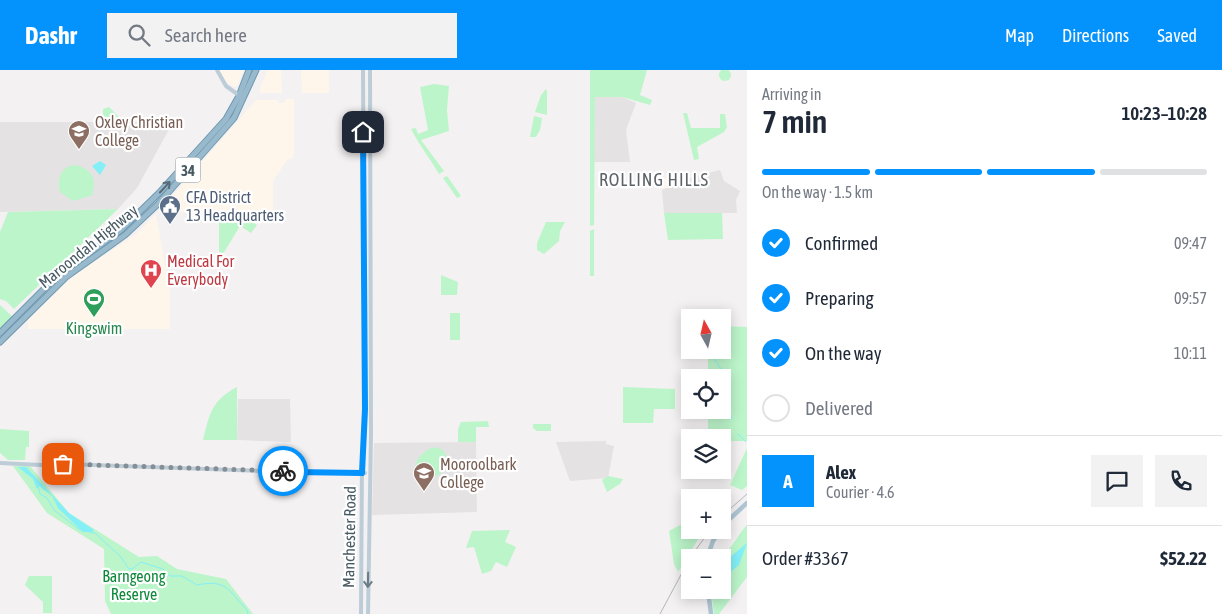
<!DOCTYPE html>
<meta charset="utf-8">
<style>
:root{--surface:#fff;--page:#f2f2f3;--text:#1f2937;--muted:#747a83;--line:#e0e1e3;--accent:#0492fc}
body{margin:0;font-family:"Asap Condensed",sans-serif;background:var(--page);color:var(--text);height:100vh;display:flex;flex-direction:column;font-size:19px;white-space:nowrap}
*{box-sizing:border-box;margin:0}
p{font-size:16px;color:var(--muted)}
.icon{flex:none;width:28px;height:28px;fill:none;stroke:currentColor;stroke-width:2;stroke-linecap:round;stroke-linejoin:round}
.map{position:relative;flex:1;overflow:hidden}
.details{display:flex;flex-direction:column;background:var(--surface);width:475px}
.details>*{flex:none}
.needle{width:32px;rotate:352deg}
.tools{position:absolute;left:681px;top:239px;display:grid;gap:10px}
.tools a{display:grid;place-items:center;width:50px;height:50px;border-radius:0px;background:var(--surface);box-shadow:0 2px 12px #0003;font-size:25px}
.pin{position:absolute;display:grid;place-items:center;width:42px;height:42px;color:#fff;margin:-21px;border-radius:10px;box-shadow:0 2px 8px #0006}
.courier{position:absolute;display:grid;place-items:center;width:50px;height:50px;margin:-25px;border:4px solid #0492fc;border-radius:50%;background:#fff;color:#222;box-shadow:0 1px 6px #0007}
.summary em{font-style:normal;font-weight:600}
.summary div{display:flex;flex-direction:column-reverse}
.summary{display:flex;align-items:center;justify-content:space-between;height:85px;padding:0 15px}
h1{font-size:32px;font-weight:600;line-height:38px}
.bar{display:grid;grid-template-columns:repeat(4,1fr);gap:8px 5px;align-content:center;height:60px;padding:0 15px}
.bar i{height:6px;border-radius:4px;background:var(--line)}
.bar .on{background:var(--accent)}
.bar p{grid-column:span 4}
.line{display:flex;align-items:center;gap:12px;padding:0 15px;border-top:1px solid var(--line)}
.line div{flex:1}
.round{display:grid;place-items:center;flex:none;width:52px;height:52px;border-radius:0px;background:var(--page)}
ol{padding:0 15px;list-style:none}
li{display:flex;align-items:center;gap:15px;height:55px}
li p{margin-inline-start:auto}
li .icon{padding:5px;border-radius:50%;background:var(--accent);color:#fff;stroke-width:4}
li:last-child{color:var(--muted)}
li i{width:28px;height:28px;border:2px solid var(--line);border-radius:50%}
header{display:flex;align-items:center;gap:30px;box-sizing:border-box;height:70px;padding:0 25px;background:var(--accent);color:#fff}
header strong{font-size:24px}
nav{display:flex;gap:28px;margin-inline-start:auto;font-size:18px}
.search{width:350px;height:45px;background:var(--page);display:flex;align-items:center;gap:12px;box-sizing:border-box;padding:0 18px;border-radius:0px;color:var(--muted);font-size:19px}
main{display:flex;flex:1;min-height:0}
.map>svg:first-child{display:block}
.commercial{fill:#fef6eb}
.education{fill:#e5e2e4}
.green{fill:#bcf5ca}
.water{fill:#84eff7}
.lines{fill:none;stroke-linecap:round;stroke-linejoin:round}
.stream{stroke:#84eff7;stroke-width:1}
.trunk-casing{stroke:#6f98b1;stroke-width:7}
.secondary{stroke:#bdcdd7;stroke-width:4}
.primary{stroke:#aec6d3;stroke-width:4.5}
.trunk{stroke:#99bacc;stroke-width:5}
.rail{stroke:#b3b8bc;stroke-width:1}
.oneway{stroke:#576c77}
.oneway2{stroke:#6a7c85}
.done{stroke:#848e94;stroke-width:5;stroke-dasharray:0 9}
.route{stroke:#0492fc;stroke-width:6}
.labels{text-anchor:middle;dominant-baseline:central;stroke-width:4.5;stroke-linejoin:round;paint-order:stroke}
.shield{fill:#fff;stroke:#7e8b91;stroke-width:1}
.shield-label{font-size:15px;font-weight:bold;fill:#475962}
.education-label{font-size:16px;fill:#785e54;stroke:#fff;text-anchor:start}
.service-label{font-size:16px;fill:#4e5e75;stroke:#fff;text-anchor:start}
.street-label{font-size:16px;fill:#475962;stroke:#fff}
.health-label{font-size:16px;fill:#be3a42;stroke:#fff;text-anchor:start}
.leisure-label{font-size:16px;fill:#27864d;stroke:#fff}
.park-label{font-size:16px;fill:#0c8839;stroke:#fff}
.neighbourhood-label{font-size:18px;letter-spacing:1px;fill:#5d6367;stroke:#fff}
</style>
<header>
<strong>Dashr</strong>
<div class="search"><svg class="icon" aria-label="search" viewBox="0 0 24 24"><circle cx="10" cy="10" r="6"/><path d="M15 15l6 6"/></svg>Search here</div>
<nav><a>Map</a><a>Directions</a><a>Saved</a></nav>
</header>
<main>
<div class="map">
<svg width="747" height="544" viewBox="0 0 747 544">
<rect width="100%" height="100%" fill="#f4f1f2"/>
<g class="commercial">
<path d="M219,0H244L237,16L234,17L224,10Z"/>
<path d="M268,0H281L282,23H261L259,20Z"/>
<path d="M301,0H329V23H302Z"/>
<path d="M286,29H294V84L293,88L287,90L273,111V142H158L256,30H278L279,33H284Z"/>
<circle cx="664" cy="113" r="5.5"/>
<path d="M122,143L126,148L111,160L109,157Z"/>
<path d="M156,144L170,223V259H28V250L73,206L136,164Z"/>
</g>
<g class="education">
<path d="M595,27H622L636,33L626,60L630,92H594Z"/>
<path d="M0,52H173L137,118L118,139L0,142Z"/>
<path d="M720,100L724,111L740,121L736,130L737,143H664L662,120L692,107Z"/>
<path d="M238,329H290L291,372L237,370Z"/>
<path d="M606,371V374L614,376L608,408L570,411L556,372Z"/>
<path d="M476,372L477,442L372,445L374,373Z"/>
</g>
<g class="green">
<circle cx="725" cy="5" r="6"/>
<path d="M590,0H647L640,25L652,30L650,35L622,27H595L594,155L590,156Z"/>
<path d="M434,14L449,16L447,40L449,61L421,70L444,101L439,104C430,88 419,75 411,59L416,58L418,64L428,60L420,17Z"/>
<path d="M546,19L547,21V45L535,42L541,25Z"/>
<path d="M109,37L124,52H103V39Z"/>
<path d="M683,43H687L691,58H720V44H725L727,57L724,62L697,77L699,89L694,90Z"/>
<path d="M534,46L542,48L540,60L536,67H530Z"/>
<path d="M73,95C83,96 93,101 94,113C94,118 92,121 93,125L73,131L60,122C57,110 60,98 73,95Z"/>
<path d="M447,106L461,126L457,128L443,108Z"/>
<path d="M118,139L14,239L6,231L0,229V162L8,142Z"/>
<path d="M219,142H248V149L257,155L251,163L240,156L223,184L219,182Z"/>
<path d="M664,143H722L723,169L668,170Z"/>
<path d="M546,152H565L560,161L559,171L544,184L537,180V173Z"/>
<path d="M594,159V206H590V161Z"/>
<path d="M441,205L458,212L457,225H441Z"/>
<path d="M0,235L14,248L0,261Z"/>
<rect x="450" y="243" width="10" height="27"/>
<path d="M723,256L747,257V371H723L722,368L708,367V340H722V308L708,307V280H722Z"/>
<path d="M237,317V370H203C210,343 211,331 237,317Z"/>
<path d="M623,317L675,319V339H654L653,353H623Z"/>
<path d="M488,351L489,357H476V372H458V359L461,352Z"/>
<path d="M533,354H551V361H537L533,358Z"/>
<path d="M0,359L29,361V377H26L25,390H8L0,383Z"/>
<path d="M431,378C441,376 447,382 448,393C443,406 426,414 415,404C414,390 420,384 431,378Z"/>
<path d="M747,378V416L742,420L730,415Z"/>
<path d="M13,396H30L69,443L139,487L157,486L177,499L226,509L253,544H111L105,531L104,479L47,443Z"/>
<path d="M608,406L623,409L620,414L607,422L602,410Z"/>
<path d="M682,454L689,465L693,463L700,466L678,502L674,494L669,461Z"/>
<path d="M747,455V507L719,544H714L711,520H722V488H711L712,482L723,484C733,478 738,464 747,455Z"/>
<path d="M510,460L505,472L516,477L507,497L496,492L491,501L482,504L474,477L466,478L472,461Z"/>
<path d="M29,506H52V543H43V532L25,515Z"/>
</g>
<g class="water">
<path d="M100,91L106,95L100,105L92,96Z"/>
<path d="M18,397H26L69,443L94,460L92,462H83L58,438L52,426L39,416L37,419L33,409Z"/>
<path d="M747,473L739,495L728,504H725L724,492Z"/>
</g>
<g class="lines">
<g class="stream">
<path d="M713,287L723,302L724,327L732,349"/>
<path d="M722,338L729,340"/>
<path d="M738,364L746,372"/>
<path d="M38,416L40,424L47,428L54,440L80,460L95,463L120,486L129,499H132L141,492L163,499L170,506H182L197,515C227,509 228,520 247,540L248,544"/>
</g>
<g class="trunk-casing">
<g id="trunk">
<path d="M0,263L56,207L121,160L159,123L226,49L239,26L249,0"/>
<path d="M0,272L66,207L125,165L158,134L234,48L256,0"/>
</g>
</g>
<g class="secondary">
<path d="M217,0L226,16L240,26"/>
<path d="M0,393L62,396"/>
<path d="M65,394L289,402"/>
<path d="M293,400V403H290V401Z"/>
<path d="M294,402L365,403"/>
<path d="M361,544L362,388L365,359L363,0"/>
<path d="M368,544L371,364L370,0"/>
</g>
<g class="primary">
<path d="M722,456L747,433"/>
<path d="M707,488L713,471L720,460"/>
<path d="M708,520L711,544"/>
</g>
<use href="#trunk" class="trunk"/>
<g class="rail">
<path d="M722,446L747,424"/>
<path d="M690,488L710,460"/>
<path d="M660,544L690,488"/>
</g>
</g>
<defs><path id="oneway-shaft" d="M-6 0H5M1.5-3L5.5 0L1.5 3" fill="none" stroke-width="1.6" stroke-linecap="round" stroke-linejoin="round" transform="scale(1.25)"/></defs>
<use class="oneway" href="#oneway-shaft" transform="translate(165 117) rotate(-47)"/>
<use class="oneway2" href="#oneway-shaft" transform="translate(368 510) rotate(91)"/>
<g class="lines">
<path class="done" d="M63,394L283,401"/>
<path class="route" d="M283,401L291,400L294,402L362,403L365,339L363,62"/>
</g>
<defs>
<g id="school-pin" transform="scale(1.125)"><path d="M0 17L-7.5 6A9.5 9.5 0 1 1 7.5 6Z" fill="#8d6e63" stroke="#fff"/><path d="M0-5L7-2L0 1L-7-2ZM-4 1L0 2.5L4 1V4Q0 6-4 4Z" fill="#fff"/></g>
<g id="civic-pin" transform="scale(1.125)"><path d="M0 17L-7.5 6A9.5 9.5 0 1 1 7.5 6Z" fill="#5c6f8a" stroke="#fff"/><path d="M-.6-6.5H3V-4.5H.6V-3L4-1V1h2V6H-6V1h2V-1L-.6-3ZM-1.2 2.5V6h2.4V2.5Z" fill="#fff"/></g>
<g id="hospital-pin" transform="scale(1.125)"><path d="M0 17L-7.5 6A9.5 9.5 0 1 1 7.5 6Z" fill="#e0444e" stroke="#fff"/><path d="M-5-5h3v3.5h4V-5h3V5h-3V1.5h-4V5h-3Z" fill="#fff"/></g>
<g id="stadium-pin" transform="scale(1.125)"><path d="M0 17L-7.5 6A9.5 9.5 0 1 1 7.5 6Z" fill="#2e9e5b" stroke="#fff"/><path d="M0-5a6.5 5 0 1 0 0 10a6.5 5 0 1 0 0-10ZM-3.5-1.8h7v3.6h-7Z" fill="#fff"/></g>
</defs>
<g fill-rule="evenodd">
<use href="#school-pin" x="79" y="61"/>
<use href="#civic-pin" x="170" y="136"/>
<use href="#hospital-pin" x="151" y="200"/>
<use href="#stadium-pin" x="94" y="229"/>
<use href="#school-pin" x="424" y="403"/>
</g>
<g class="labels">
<rect class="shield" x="175.5" y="87.5" width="25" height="25" rx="4"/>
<g class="shield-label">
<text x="188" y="100">34</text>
</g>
<g class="education-label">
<text x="95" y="52">Oxley Christian<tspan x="95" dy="18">College</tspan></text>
<text x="440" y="394">Mooroolbark<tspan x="440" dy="18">College</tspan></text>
</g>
<g class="service-label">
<text x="186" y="127">CFA District<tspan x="186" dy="18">13 Headquarters</tspan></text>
</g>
<g class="street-label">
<text transform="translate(88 176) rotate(-39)">Maroondah Highway</text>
<text transform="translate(349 467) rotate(-89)">Manchester Road</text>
</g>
<g class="health-label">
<text x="167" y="191">Medical For<tspan x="167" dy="18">Everybody</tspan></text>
</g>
<g class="leisure-label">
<text x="94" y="258">Kingswim</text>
</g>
<g class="park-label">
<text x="134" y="506">Barngeong<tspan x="134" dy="18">Reserve</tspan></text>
</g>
<g class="neighbourhood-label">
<text x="654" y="109">ROLLING HILLS</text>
</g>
</g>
</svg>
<div class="tools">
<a><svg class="needle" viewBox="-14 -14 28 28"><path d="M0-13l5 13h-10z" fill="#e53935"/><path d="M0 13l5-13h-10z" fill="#747a83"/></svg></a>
<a><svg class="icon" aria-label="locate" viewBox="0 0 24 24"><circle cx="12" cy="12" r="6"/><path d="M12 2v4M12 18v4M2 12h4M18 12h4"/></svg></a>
<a><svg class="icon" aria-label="layers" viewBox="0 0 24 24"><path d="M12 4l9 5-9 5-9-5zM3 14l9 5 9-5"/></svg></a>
<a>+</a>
<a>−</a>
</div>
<div class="pin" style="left:63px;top:394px;background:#ea580c"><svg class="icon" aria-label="bag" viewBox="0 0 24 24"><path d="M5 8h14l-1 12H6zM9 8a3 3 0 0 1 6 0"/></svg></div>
<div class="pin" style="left:363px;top:62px;background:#1f2937"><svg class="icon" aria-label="home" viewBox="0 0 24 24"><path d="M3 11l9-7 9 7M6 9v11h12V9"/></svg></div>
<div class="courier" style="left:283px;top:401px"><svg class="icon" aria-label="bike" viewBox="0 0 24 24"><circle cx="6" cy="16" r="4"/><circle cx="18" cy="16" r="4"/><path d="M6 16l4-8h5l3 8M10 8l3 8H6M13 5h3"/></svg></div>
</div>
<section class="details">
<div class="summary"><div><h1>7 min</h1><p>Arriving in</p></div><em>10:23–10:28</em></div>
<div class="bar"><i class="on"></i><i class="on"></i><i class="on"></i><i></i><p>On the way · 1.5 km</p></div>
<ol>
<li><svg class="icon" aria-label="check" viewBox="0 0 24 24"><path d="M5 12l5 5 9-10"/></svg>Confirmed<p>09:47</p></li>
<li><svg class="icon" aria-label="check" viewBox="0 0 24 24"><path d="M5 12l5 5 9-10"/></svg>Preparing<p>09:57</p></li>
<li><svg class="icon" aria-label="check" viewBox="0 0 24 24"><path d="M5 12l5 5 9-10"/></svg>On the way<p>10:11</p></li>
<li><i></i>Delivered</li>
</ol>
<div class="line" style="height:90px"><b class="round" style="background:var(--accent);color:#fff">A</b><div><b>Alex</b><p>Courier · 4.6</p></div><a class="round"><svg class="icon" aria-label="chat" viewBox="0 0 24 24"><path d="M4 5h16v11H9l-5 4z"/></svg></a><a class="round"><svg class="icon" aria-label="phone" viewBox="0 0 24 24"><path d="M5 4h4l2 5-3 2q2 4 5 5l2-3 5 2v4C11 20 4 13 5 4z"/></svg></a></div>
<div class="line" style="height:65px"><div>Order #3367</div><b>$52.22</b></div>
</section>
</main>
